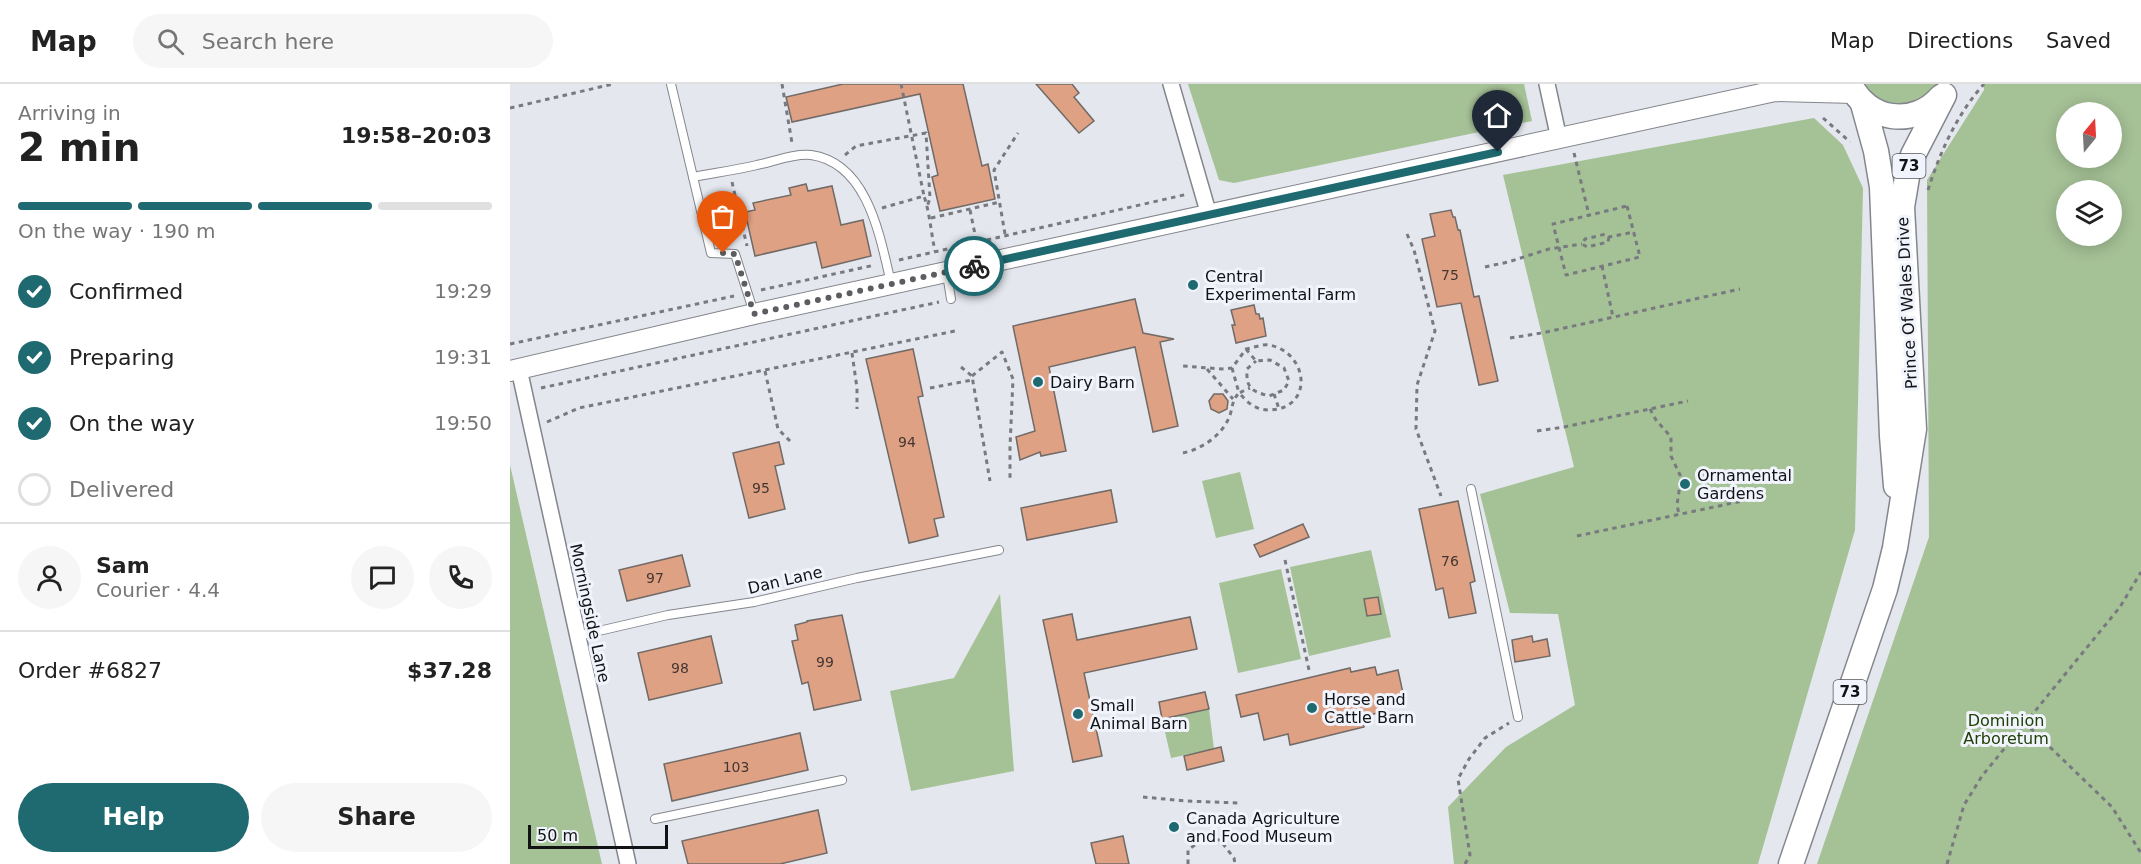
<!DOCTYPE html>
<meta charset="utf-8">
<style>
:root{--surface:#fff;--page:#f6f6f6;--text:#222;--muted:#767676;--line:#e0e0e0;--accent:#1e6a70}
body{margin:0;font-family:"DejaVu Sans",sans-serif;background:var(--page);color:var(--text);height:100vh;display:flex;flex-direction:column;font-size:22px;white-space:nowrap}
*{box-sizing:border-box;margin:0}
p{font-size:20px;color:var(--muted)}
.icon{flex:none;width:33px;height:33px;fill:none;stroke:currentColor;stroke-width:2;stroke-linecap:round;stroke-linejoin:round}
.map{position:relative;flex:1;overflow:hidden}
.details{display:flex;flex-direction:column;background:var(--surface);width:510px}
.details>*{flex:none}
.needle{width:39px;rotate:18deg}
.buttons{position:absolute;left:1546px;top:18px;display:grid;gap:12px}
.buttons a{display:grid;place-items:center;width:66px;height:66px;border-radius:50%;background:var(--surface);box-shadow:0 3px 15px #0003;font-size:30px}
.scale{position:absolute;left:18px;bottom:15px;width:140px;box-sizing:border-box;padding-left:6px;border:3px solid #121315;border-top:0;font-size:16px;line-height:21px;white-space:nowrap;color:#121315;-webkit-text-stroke:4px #f1f4fc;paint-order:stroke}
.pin{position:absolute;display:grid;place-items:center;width:51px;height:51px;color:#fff;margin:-62px -26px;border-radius:50% 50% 50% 0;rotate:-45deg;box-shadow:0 0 6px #0007}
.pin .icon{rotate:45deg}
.courier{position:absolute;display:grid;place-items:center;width:60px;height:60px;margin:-30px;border:4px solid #1e6a70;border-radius:50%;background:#fff;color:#222;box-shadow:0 2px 8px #0007}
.summary em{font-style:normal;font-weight:700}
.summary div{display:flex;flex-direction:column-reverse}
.summary{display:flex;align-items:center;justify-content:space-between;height:102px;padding:0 18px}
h1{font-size:39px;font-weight:700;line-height:45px}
.bar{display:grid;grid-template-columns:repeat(4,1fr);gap:9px 6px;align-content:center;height:72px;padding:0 18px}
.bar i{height:8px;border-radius:4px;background:var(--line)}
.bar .current{background:var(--accent)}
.bar p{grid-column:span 4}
.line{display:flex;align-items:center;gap:15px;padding:0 18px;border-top:2px solid var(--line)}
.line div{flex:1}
.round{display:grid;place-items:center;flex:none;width:63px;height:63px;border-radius:32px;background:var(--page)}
ol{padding:0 18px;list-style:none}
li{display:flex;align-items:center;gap:18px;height:66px}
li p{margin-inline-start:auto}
li .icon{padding:6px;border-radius:50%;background:var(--accent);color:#fff;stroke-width:4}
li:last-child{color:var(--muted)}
li i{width:33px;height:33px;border:3px solid var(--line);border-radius:50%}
.action{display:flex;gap:12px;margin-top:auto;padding:12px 18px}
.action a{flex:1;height:69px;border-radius:36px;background:var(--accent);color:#fff;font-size:24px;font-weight:700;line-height:69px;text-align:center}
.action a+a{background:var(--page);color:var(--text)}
header{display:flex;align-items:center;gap:36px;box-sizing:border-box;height:84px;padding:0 30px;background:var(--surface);border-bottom:2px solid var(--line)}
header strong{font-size:28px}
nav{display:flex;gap:33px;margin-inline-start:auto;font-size:21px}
.search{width:420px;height:54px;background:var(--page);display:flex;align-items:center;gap:15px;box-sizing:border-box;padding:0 21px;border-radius:33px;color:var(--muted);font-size:22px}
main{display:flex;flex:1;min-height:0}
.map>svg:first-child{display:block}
.green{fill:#a5c196;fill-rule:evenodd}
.building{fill:#dfa184;stroke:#716a67;stroke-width:1.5}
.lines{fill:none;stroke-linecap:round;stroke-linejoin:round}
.service-casing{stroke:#84868d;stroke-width:10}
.minor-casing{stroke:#84868d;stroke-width:18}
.tertiary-casing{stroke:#84868d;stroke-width:22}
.primary-casing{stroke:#84868d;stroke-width:27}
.path{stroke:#787a7f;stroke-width:3;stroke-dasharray:4.5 4.5;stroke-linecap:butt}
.service{stroke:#fff;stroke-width:8}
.minor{stroke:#fff;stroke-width:15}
.tertiary{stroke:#fff;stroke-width:20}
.primary{stroke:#fff;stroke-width:24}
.done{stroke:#5c5d61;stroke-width:6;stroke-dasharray:0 10.8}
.route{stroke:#1e6a70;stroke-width:8}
.poi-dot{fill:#1e6a70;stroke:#f1f4fc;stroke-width:2}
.labels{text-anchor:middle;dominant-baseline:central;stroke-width:6;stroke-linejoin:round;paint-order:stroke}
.number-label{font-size:14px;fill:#453631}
.shield{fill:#f1f4fc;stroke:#55565a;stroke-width:1.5}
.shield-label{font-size:15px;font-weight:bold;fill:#121315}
.poi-label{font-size:16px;fill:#121315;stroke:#f1f4fc;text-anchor:start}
.street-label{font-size:16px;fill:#121315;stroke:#f1f4fc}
.park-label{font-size:16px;fill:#204006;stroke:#f1f4fc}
</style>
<header>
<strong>Map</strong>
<div class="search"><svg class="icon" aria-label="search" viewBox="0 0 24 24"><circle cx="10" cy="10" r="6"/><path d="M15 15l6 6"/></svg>Search here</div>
<nav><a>Map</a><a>Directions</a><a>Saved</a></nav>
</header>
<main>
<section class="details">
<div class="summary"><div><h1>2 min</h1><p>Arriving in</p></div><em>19:58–20:03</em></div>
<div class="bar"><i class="current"></i><i class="current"></i><i class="current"></i><i></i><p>On the way · 190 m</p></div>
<ol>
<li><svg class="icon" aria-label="check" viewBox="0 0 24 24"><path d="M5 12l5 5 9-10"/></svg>Confirmed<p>19:29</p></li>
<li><svg class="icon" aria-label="check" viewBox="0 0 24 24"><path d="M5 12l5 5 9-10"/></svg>Preparing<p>19:31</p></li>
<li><svg class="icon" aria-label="check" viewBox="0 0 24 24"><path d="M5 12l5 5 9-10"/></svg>On the way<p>19:50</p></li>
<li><i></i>Delivered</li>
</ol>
<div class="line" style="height:108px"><a class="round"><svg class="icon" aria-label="person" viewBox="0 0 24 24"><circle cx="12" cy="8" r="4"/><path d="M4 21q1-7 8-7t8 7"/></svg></a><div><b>Sam</b><p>Courier · 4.4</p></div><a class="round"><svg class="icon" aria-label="chat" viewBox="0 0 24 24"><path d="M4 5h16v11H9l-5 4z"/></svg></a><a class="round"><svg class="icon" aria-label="phone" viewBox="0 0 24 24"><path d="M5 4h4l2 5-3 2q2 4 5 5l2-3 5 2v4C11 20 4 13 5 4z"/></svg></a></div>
<div class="line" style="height:78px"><div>Order #6827</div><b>$37.28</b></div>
<div class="action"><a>Help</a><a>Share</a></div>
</section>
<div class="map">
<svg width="1631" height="780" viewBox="0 0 1631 780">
<rect width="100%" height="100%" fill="#e4e7ee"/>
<g class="green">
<path d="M678,0H1014L1022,37L724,99L709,96Z"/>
<path d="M1353,0H1427C1424,5 1420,12 1415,16C1395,32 1364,21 1353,0Z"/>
<path d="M1474,0H1631V780H1307L1419,453L1417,96L1474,6ZM1557,28H1602V74H1557ZM1557,106H1602V152H1557Z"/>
<path d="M1304,34L1333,61L1353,104L1345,446L1248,780H944L938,723L996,663L1065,621L1048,530L1000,529L970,410L1064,383L993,91Z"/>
<path d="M0,381L92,780H0Z"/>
<path d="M730,388L744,445L706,454L692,397Z"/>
<path d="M861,466L881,553L799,572L780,483Z"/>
<path d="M771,485L791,575L728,589L709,499Z"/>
<path d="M490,510L504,687L401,707L380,607L444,594Z"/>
<path d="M699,625L704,665L661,674L652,635Z"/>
</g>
<g class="building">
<path d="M333,0H453L472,82L478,80L485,115L430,127L422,93L428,91L410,10L282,38L276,13Z"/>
<path d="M526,0H562L569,9L564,13L584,37L569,49Z"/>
<path d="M296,100L298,107L322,102L331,141L353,136L361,172L312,184L306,158L245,172L235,128L245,126L243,119L281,111L279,104Z"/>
<path d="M941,126L943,133H945L948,146H950L964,213L969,212L988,297L969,301L951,219L927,223L912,155L925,152L920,130Z"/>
<path d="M625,215L633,249L664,255L650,258L668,342L643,348L625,263L539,283L556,367L531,372L530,368L510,376L506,353L525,347L503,242Z"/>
<path d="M744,221L746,230H749L750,235L753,234L756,252L726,259L722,241H725L721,226Z"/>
<path d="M403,265L413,312L408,313L434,433L424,435L428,452L399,459L356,275Z"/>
<path d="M704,310H713L718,317L717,325L709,329L701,325L699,317Z"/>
<path d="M269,358L274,380L265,382L275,425L239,434L223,369Z"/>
<path d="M601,406L607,438L517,456L511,424Z"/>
<path d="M948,417L965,497L960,499L966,529L939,534L933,504L926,506L909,425Z"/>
<path d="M793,440L799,453L750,473L744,461Z"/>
<path d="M172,471L180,502L117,517L109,486Z"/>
<path d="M868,513L871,530L857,532L854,515Z"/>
<path d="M562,530L567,556L680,533L687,565L574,589L592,672L563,678L533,536Z"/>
<path d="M332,531L351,616L304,626L298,598L292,600L282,557L288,556L285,541L297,538V537Z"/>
<path d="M201,552L212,599L139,616L128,569Z"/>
<path d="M1022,552L1023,558L1037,555L1040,572L1005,578L1002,556Z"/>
<path d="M865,583L867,591L888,586L894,614L874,619L875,627L852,633L854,643L780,661L778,650L754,656L748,629L731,633L726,611L840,584L841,588Z"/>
<path d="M695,608L699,625L652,635L649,618Z"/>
<path d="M290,649L298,686L162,717L154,680Z"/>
<path d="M711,663L714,677L677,686L674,672Z"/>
<path d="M308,726L317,769L270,780H178L172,757Z"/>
<path d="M613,752L619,780H586L581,759Z"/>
</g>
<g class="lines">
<g class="service-casing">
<g id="service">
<path d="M161,0L201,169L225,170L244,229"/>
<path d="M183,93C204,89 226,86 247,81C263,78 284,69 301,71C358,79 370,153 381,199"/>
<path d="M437,190L441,215"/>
<path d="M961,405L1008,633"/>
<path d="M67,552L158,531L244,518L347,494L489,466"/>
<path d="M145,735L332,696"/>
</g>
</g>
<g class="minor-casing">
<g id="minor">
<path d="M661,0L699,131"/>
<path d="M1037,0L1049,55"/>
<path d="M9,285L118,780"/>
</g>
</g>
<g class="tertiary-casing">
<path id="tertiary" d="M0,287L244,230L1265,7L1344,9"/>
</g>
<g class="primary-casing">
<g id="primary">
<path d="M1340,0C1357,37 1404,44 1431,13"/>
<path d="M1353,20L1366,67L1372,103L1382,352L1386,402"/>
<path d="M1281,780L1375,505L1385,464L1404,345L1392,123L1398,87L1403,71L1434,11"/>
</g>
</g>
<g class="path">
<path d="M272,0L282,59"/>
<path d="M391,0L414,112"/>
<path d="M0,24L103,0"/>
<path d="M1313,34L1340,58"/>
<path d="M1064,69L1079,131"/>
<path d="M335,71L346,62L416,49L420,114L417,123"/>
<path d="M222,98L237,162"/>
<path d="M1418,106C1430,68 1447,30 1474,0"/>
<path d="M1117,122L1130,173L1056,191L1043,140Z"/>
<path d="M372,124L414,112C420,130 421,149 425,167"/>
<path d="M460,126L467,160"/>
<path d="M421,134L490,118"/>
<path d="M495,150L484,86L508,49"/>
<path d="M897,150L904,166L925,247L907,301L906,345L931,412"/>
<path d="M1099,153L1098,158L1077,163L1072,160L1075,155L1096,150L1099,153L1124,148"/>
<path d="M389,176L678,110"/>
<path d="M1092,182L1103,233"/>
<path d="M975,183L998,178L1039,165L1072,160"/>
<path d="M251,206L365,181"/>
<path d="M1000,254L1032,249L1230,205"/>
<path d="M0,260L224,212"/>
<path d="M736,265L746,277L760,276L774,284L779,297L774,306L759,312C741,307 736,304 737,285L746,277"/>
<path d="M342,269L347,304V325"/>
<path d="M451,283L462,292L480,397"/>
<path d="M722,284L729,309L740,304"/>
<path d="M697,285L723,315"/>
<path d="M255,287L268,345L280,357"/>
<path d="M462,292L492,268L503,295L500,363V394"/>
<path d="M31,304L429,218"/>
<path d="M420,304L462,296"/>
<path d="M764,310L769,325"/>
<path d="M1140,325L1146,336L1161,353V372L1170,391V400L1167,421L1169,430"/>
<path d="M37,338L69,324L445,247"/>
<path d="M1027,347L1054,343L1178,317"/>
<path d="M673,369C692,365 713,351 720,331C723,322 722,316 729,309C733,313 737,318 742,321C748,325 754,326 760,326C805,324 798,268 759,261C752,260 742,264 736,265L722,284L712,285L673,282"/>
<path d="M1067,452L1237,416"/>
<path d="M775,476L799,586"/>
<path d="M1514,638L1602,723L1631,769"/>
<path d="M633,713L676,717L729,719"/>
<path d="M678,780V766L693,755L710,756L724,774L725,780"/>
<path d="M955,780L960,771L948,695L959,675L975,654L999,639"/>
<path d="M1437,780L1454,721L1472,692L1610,523L1631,488"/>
</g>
<use href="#service" class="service"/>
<use href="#minor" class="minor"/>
<use href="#tertiary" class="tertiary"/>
<use href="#primary" class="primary"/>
</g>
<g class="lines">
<path class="done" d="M213,169L225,170L244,230L464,182"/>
<path class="route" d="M464,182L988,68"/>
</g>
<g class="poi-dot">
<circle cx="683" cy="201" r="6"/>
<circle cx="528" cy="298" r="6"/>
<circle cx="1175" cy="400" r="6"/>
<circle cx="802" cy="624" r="6"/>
<circle cx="568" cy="630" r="6"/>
<circle cx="664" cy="743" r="6"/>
</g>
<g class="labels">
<g class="number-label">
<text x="940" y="191">75</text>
<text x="397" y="358">94</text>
<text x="251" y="404">95</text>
<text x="940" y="477">76</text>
<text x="145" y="494">97</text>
<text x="315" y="578">99</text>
<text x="170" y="584">98</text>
<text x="226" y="683">103</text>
</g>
<g class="shield">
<rect x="1382.5" y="70" width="33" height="24" rx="4.5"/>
<rect x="1323.5" y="596" width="33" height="24" rx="4.5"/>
</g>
<g class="shield-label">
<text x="1399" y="82">73</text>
<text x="1340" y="608">73</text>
</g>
<g class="poi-label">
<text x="695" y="192">Central<tspan x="695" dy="18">Experimental Farm</tspan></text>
<text x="540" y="298">Dairy Barn</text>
<text x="1187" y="391">Ornamental<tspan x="1187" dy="18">Gardens</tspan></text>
<text x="814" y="615">Horse and<tspan x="814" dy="18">Cattle Barn</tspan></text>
<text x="580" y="621">Small<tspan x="580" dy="18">Animal Barn</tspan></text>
<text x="676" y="734">Canada Agriculture<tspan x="676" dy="18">and Food Museum</tspan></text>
</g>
<g class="street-label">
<text transform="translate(1397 219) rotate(-93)">Prince Of Wales Drive</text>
<text transform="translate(275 496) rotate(-13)">Dan Lane</text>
<text transform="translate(80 529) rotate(78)">Morningside Lane</text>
</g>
<g class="park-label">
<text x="1496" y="636">Dominion<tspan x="1496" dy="18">Arboretum</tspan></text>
</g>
</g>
</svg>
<div class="buttons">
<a><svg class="needle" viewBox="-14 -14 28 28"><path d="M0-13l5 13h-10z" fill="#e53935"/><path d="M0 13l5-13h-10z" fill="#767676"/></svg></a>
<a><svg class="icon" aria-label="layers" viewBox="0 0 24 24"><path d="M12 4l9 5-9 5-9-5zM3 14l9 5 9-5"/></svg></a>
</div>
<div class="scale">50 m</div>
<div class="pin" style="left:213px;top:169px;background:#ea580c"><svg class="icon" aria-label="bag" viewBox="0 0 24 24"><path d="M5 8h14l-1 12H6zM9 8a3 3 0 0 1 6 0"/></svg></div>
<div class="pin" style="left:988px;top:68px;background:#1f2937"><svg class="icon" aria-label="home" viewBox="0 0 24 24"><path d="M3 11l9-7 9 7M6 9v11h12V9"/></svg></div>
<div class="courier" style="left:464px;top:182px"><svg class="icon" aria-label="bike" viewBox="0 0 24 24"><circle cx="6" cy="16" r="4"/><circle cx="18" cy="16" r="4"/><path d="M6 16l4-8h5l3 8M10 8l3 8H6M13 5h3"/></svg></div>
</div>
</main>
